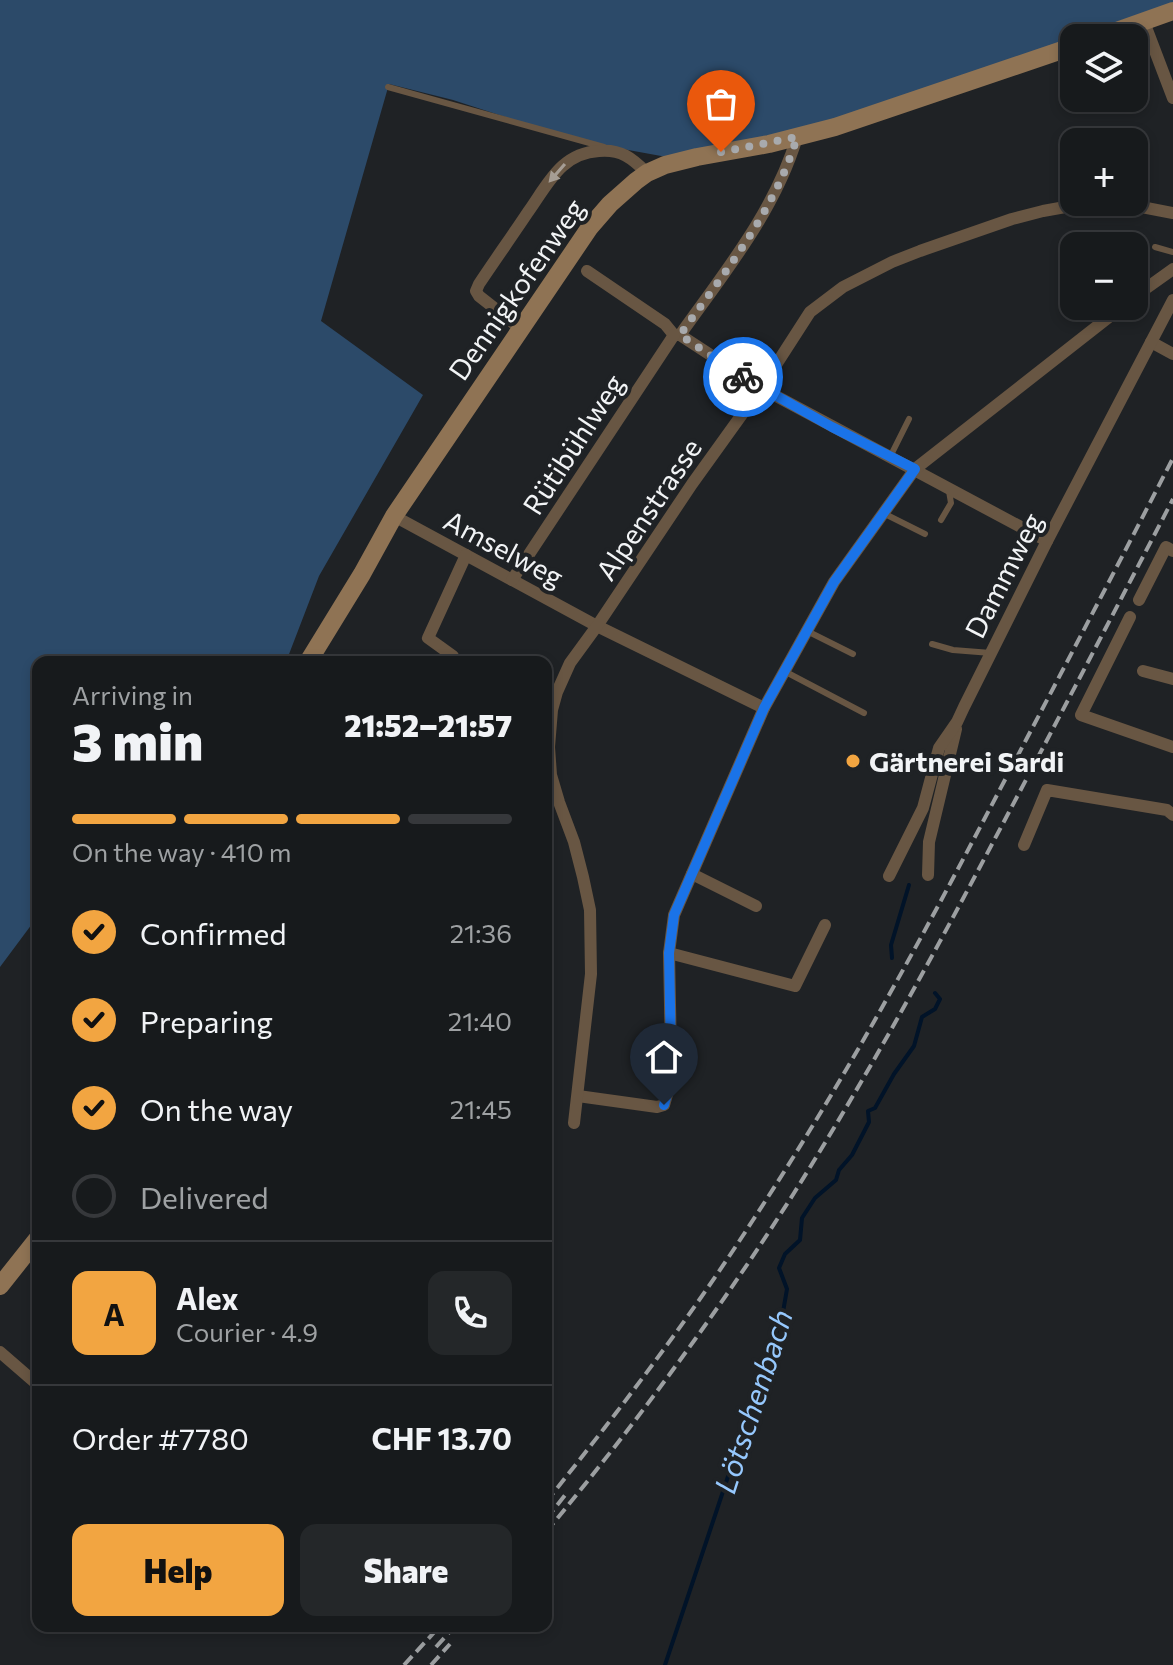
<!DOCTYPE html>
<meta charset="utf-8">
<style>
:root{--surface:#171a1c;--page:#242729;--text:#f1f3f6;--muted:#9ea1a3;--line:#36383b;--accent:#f2a541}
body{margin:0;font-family:Commissioner,sans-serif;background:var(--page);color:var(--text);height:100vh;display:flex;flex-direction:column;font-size:30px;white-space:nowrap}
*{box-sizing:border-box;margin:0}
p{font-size:26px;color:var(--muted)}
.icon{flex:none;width:44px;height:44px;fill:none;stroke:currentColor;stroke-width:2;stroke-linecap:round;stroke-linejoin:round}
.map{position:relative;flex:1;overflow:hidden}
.panel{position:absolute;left:32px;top:656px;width:520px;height:976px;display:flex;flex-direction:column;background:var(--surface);border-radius:16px;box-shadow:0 4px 12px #0003,0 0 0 2px var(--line)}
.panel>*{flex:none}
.fabs{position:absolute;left:1060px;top:24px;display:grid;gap:16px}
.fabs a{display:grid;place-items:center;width:88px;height:88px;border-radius:16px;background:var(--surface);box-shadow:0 4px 12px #0003,0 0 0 2px var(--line);font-size:40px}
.pin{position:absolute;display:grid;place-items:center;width:68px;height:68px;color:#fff;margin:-82px -34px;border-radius:50% 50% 50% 0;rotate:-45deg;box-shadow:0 0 8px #0007}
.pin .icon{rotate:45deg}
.courier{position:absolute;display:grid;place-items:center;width:80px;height:80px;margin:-40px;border:6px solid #1a73e8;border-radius:50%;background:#fff;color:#222;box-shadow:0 2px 10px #0007}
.head em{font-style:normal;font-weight:800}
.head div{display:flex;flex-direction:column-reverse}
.head{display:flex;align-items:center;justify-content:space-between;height:136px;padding:0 40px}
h1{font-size:52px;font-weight:800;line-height:60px}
.bar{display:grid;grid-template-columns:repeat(4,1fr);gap:12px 8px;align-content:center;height:96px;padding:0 40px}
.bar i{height:10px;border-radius:6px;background:var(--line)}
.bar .current{background:var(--accent)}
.bar p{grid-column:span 4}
.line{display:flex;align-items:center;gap:20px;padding:0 40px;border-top:2px solid var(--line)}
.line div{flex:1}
.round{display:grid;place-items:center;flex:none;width:84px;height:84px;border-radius:16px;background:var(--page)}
ol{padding:0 40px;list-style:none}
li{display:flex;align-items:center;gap:24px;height:88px}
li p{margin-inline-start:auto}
li .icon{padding:8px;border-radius:50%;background:var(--accent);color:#111;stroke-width:4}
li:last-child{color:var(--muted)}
li i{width:44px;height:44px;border:4px solid var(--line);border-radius:50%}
.button{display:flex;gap:16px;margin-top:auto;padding:16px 40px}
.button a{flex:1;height:92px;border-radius:16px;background:var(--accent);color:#111;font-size:32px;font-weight:800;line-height:92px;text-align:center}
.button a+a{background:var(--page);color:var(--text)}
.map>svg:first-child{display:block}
.green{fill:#2c4a69}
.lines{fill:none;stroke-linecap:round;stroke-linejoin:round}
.stream{stroke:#011328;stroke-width:4}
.lane{stroke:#685643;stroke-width:6}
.street{stroke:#685643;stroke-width:12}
.secondary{stroke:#8f7354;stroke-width:18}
.rail{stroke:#9c9fa1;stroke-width:4;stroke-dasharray:12 6;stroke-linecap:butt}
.oneway{fill:#a69d94}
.done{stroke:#a8aaad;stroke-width:8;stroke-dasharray:0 14.4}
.route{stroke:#1a73e8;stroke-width:10}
.poi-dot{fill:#f2a541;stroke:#1f2225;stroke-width:3}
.labels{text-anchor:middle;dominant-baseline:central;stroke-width:8;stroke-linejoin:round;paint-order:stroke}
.street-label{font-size:28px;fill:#f2f4f6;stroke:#1f2225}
.poi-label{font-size:28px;font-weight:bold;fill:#f2f4f6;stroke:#1f2225;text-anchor:start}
.water-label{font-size:30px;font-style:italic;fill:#96c8fd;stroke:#1f2225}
</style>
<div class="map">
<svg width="1173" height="1665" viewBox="0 0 1173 1665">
<rect width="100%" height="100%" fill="#1f2225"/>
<path class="green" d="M0,0H1173V8L1093,38H1074L864,118L683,160L579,141L453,100L389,84L321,321L423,395L319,576L286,662H38V919L32,924L0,967Z"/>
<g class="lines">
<g class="stream">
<path d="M892,958L891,945L909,885"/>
<path d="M665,1665L783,1312L787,1289L779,1268L785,1254L800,1240L802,1218L815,1198L836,1180L839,1170L852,1155L869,1122L868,1111L875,1108L894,1074L914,1046L922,1017L935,1009L940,999L935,993"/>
</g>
<g class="lane">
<path d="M388,87L604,147"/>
<path d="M1155,247L1173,252"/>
<path d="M890,457L909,419"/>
<path d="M885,514L925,534"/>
<path d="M941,520L951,503L949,491"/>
<path d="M807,631L853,654"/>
<path d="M932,644L953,650L991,653"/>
<path d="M784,671L864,713"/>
</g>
<g class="street">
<path d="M1144,22L1173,98"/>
<path d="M587,271L665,324L674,335H680L761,388L1047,541"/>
<path d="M1134,297L1173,269"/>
<path d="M521,329L479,296L476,291L479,284C495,260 512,236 528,212C548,184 561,153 599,151C621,149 632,158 647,173"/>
<path d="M680,335C724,273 775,211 797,137"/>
<path d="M1151,342L1173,354"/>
<path d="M394,516L597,626L764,708"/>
<path d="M512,580L674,335"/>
<path d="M1139,600L1166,547L1173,551"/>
<path d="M1130,617L1081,715L1173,747"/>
<path d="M453,656L428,638L466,555"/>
<path d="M1143,671L1173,679"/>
<path d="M1024,845L1047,790L1167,810L1173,815"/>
<path d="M692,874L756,906"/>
<path d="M928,875L929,842L956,729"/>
<path d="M889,876L923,808L939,748L957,722L964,707L1047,541L1173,300"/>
<path d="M669,953L795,986L825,925"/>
<path d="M578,1096L657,1107L664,1105L668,1091L671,1056L669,953L674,915L764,708L834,582L915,469L1123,306"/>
<path d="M574,1123L591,974L590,910L583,877L574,842L559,802L551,775L549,747L552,710L557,692L570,663L597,626L692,484L761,388L810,312L843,287L892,262L920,251L1012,219L1043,211L1082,204L1121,203L1173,213"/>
<path d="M0,1352L38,1385"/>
</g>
<g class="secondary">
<path d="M1097,38L1173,11"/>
<path d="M308,662L362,574L394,516L590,227L610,204L636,181L647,173L665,165L697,157L769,144L835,127L1074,46"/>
<path d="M0,1286L38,1238"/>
</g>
<g class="rail">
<path d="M546,1502C619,1411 690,1318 753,1220C843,1083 921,940 997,795C1056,683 1115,571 1173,458"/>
<path d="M546,1519L566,1494"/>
<path d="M546,1532C635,1425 719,1311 794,1193C872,1069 941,941 1009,812C1064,708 1119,603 1173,499"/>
<path d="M436,1647L455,1626"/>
<path d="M404,1665L440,1626"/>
<path d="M431,1665L450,1644"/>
</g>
</g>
<defs><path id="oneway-solid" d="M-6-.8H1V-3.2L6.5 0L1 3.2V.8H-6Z" transform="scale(2)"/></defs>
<use class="oneway" href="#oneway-solid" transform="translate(557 173) rotate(131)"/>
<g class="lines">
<path class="done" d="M721,152L797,137C775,211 724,273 680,335L743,377"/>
<path class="route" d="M664,1105L668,1091L671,1056L669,953L674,915L764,708L834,582L915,469L832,427L743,377"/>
</g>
<circle class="poi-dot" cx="853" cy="761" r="8"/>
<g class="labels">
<g class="street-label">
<text transform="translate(516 289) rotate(-55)">Dennigkofenweg</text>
<text transform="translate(573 444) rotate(-57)">Rütibühlweg</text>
<text transform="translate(648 509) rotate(-56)">Alpenstrasse</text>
<text transform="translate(504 548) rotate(28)">Amselweg</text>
<text transform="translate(1003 575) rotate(-63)">Dammweg</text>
</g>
<g class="poi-label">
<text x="869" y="761">Gärtnerei Sardi</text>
</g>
<g class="water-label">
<text transform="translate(752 1401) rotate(-72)">Lötschenbach</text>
</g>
</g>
</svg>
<div class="fabs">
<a><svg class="icon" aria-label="layers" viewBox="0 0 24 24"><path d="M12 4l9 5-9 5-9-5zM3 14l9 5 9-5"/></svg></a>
<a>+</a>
<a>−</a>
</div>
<div class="pin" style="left:721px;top:152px;background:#ea580c"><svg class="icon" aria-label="bag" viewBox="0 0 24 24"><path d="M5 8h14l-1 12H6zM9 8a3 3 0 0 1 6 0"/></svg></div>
<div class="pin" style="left:664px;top:1105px;background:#1f2937"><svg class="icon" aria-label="home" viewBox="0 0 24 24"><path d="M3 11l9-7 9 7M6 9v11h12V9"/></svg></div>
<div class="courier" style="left:743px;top:377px"><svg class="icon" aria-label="bike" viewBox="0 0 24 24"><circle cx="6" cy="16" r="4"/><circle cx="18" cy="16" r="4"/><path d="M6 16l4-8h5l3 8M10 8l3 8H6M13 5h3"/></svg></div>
<section class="panel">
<div class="head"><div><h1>3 min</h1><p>Arriving in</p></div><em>21:52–21:57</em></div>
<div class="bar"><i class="current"></i><i class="current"></i><i class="current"></i><i></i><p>On the way · 410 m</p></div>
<ol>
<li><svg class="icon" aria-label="check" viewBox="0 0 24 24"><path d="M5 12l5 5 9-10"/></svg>Confirmed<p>21:36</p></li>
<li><svg class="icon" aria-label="check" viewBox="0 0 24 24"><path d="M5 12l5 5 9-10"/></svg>Preparing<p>21:40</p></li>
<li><svg class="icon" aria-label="check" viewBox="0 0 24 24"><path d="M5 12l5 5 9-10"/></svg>On the way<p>21:45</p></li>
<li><i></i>Delivered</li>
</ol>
<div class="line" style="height:144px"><b class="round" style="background:var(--accent);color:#111">A</b><div><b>Alex</b><p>Courier · 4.9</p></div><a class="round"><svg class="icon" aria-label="phone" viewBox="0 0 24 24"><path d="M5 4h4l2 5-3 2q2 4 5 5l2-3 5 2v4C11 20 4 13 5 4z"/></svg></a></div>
<div class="line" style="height:104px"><div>Order #7780</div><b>CHF 13.70</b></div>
<div class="button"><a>Help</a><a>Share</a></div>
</section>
</div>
